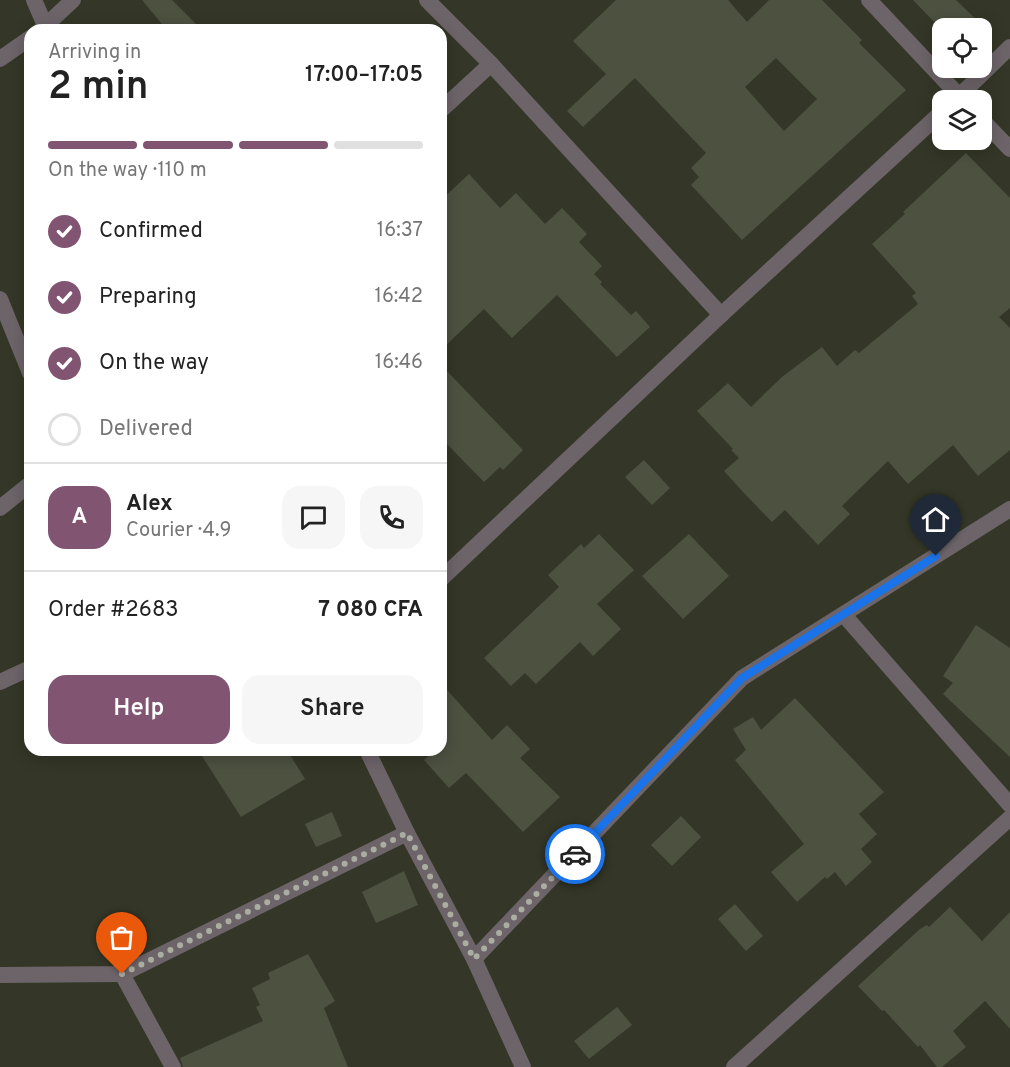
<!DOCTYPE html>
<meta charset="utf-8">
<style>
:root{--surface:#fff;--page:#f6f6f6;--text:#222;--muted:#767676;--line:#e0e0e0;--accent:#815471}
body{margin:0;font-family:Overpass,sans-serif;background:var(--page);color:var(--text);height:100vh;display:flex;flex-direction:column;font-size:22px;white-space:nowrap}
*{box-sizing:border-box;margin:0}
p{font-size:20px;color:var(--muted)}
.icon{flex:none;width:33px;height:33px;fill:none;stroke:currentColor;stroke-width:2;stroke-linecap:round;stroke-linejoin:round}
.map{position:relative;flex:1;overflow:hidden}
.drawer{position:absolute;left:24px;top:24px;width:423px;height:732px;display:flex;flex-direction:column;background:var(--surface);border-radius:18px;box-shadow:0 3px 15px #0003}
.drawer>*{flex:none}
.fabs{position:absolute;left:932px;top:18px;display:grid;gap:12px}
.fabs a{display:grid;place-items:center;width:60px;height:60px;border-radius:12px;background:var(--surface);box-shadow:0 3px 15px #0003;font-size:30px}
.pin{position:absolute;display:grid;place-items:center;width:51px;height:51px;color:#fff;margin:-62px -26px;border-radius:50% 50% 50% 0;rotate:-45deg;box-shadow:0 0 6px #0007}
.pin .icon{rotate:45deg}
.courier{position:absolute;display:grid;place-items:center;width:60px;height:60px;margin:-30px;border:4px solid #1a73e8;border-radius:50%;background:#fff;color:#222;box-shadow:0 2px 8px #0007}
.overview em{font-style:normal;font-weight:600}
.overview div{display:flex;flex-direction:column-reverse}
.overview{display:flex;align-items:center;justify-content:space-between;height:102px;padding:0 24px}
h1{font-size:39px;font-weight:600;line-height:45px}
.bar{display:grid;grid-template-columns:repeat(4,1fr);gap:9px 6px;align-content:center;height:72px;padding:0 24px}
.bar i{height:8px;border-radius:4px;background:var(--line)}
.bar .current{background:var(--accent)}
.bar p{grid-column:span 4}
.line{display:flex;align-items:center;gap:15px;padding:0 24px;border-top:2px solid var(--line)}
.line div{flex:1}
.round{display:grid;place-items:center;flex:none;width:63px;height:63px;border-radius:18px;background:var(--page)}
ol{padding:0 24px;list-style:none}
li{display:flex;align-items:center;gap:18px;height:66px}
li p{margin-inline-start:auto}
li .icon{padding:6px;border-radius:50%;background:var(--accent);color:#fff;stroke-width:4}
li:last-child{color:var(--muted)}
li i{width:33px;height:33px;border:3px solid var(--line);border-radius:50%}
.button{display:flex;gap:12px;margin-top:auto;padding:12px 24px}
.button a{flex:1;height:69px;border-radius:18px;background:var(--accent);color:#fff;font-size:24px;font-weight:600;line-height:69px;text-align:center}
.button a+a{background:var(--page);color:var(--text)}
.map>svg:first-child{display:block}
.building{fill:#4d5140;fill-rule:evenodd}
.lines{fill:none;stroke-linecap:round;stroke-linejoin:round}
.minor{stroke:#6c6468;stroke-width:16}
.done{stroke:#abada1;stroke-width:6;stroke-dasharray:0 10.8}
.route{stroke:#1a73e8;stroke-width:8}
</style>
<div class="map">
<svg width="1010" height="1067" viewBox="0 0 1010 1067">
<rect width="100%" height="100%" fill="#343727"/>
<g class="building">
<path d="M142,0H172L202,30H167Z"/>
<path d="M616,0H728L747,22L769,0H822L862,40L859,43L906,90L742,240L691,185L699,177L691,168L706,153L635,78L583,127L567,111L606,74L573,41ZM776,58L817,99L784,131L745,87Z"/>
<path d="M913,0H956L985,28H940Z"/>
<path d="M966,153L1010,198V308L999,317L1010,328V450L978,476L953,445L908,484L888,461L842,506L850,514L818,545L785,510L772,522L743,492L724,471L739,458L731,450L733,449L697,411L728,383L751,407L783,376L822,347L837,366L855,350L859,353L918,304L912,296L916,293L872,244L905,214L903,212Z"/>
<path d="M469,174L500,208L516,193L545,224L562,208L587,234L579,242L602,266L594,274L602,282L600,284L631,315L636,311L650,327L617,357L557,295L512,338L484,309L441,350V200Z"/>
<path d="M441,365L523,450L503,470L500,467L484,482L441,438Z"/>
<path d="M644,460L670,488L652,505L625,477Z"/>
<path d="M599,534L634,570L597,604L621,629L593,656L580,642L536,684L525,673L511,686L484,658L559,587L548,575L581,544L584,548Z"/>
<path d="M689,534L729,576L683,619L642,576Z"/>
<path d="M976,625L1010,648V757L943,694L953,683L943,676Z"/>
<path d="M441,683L492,740L507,725L530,749L520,758L560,797L523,832L466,773L449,788L424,760L436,750H441Z"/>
<path d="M795,698L884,792L859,814L877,834L861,849L872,862L846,886L835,872L827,879L825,877L797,902L771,872L804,844L735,760L746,750L733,729L753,717L761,730Z"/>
<path d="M198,750H287L305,779L241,817Z"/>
<path d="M332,812L342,836L316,847L305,824Z"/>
<path d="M681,816L701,837L672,866L651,845Z"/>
<path d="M404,871L418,905L376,923L362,892Z"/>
<path d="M735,904L763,936L746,951L718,919Z"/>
<path d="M950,907L982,941L1010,912V1029L985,1001L953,1031L966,1047L942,1067H937L920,1045L918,1047L884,1010L882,1011L858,986L920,929L927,925L929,927Z"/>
<path d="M308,954L335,1001L324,1008L348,1067H183L180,1058L263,1021L256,1007L260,1005L252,988L270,979L268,973Z"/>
<path d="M617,1007L632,1025L589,1059L574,1041Z"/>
</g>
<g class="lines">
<g class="minor">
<path d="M34,0L47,30"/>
<path d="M427,0L491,64L721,315"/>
<path d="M869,0L963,100"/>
<path d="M41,30L73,0"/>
<path d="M0,59L30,38"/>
<path d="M955,100L1010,47"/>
<path d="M441,110L491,64"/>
<path d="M981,119L1010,149"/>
<path d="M0,299L30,373"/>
<path d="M0,508L30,484"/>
<path d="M441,579L721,315L942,112"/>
<path d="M844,615L1010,805"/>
<path d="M0,682L30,668"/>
<path d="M367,750L407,833L474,959L523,1067"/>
<path d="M474,959L742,678L1010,509"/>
<path d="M122,974L173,1067"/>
<path d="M0,975L122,974L407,833"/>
<path d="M734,1067L1010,818"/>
</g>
</g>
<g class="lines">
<path class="done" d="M122,974L407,833L474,959L575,854"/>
<path class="route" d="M575,854L742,678L936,556"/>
</g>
</svg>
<div class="fabs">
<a><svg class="icon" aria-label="locate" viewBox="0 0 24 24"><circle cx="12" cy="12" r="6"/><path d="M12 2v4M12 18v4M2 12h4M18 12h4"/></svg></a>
<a><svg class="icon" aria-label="layers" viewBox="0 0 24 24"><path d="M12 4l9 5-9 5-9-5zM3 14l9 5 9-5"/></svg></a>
</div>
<div class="pin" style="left:122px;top:974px;background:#ea580c"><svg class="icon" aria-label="bag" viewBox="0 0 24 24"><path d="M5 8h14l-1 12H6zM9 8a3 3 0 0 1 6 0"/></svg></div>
<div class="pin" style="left:936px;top:556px;background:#1f2937"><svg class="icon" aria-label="home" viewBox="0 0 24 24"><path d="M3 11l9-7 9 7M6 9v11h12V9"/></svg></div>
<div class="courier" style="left:575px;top:854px"><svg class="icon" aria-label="car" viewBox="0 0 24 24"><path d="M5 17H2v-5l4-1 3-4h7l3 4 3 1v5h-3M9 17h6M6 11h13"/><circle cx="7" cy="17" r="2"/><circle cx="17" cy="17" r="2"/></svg></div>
<section class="drawer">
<div class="overview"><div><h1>2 min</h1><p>Arriving in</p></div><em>17:00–17:05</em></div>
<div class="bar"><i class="current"></i><i class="current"></i><i class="current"></i><i></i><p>On the way · 110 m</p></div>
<ol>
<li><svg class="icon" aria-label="check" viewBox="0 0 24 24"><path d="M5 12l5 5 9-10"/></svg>Confirmed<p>16:37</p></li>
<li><svg class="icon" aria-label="check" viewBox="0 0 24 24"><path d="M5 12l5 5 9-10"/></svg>Preparing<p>16:42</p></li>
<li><svg class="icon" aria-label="check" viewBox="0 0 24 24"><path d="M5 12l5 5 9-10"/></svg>On the way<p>16:46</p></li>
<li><i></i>Delivered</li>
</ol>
<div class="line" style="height:108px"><b class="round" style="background:var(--accent);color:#fff">A</b><div><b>Alex</b><p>Courier · 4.9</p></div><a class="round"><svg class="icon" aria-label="chat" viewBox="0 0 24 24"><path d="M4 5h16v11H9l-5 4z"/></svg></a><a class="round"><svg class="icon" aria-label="phone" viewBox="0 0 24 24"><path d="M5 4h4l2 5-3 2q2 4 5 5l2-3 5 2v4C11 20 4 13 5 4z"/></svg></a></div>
<div class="line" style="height:78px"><div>Order #2683</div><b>7 080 CFA</b></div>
<div class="button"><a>Help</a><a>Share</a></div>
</section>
</div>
